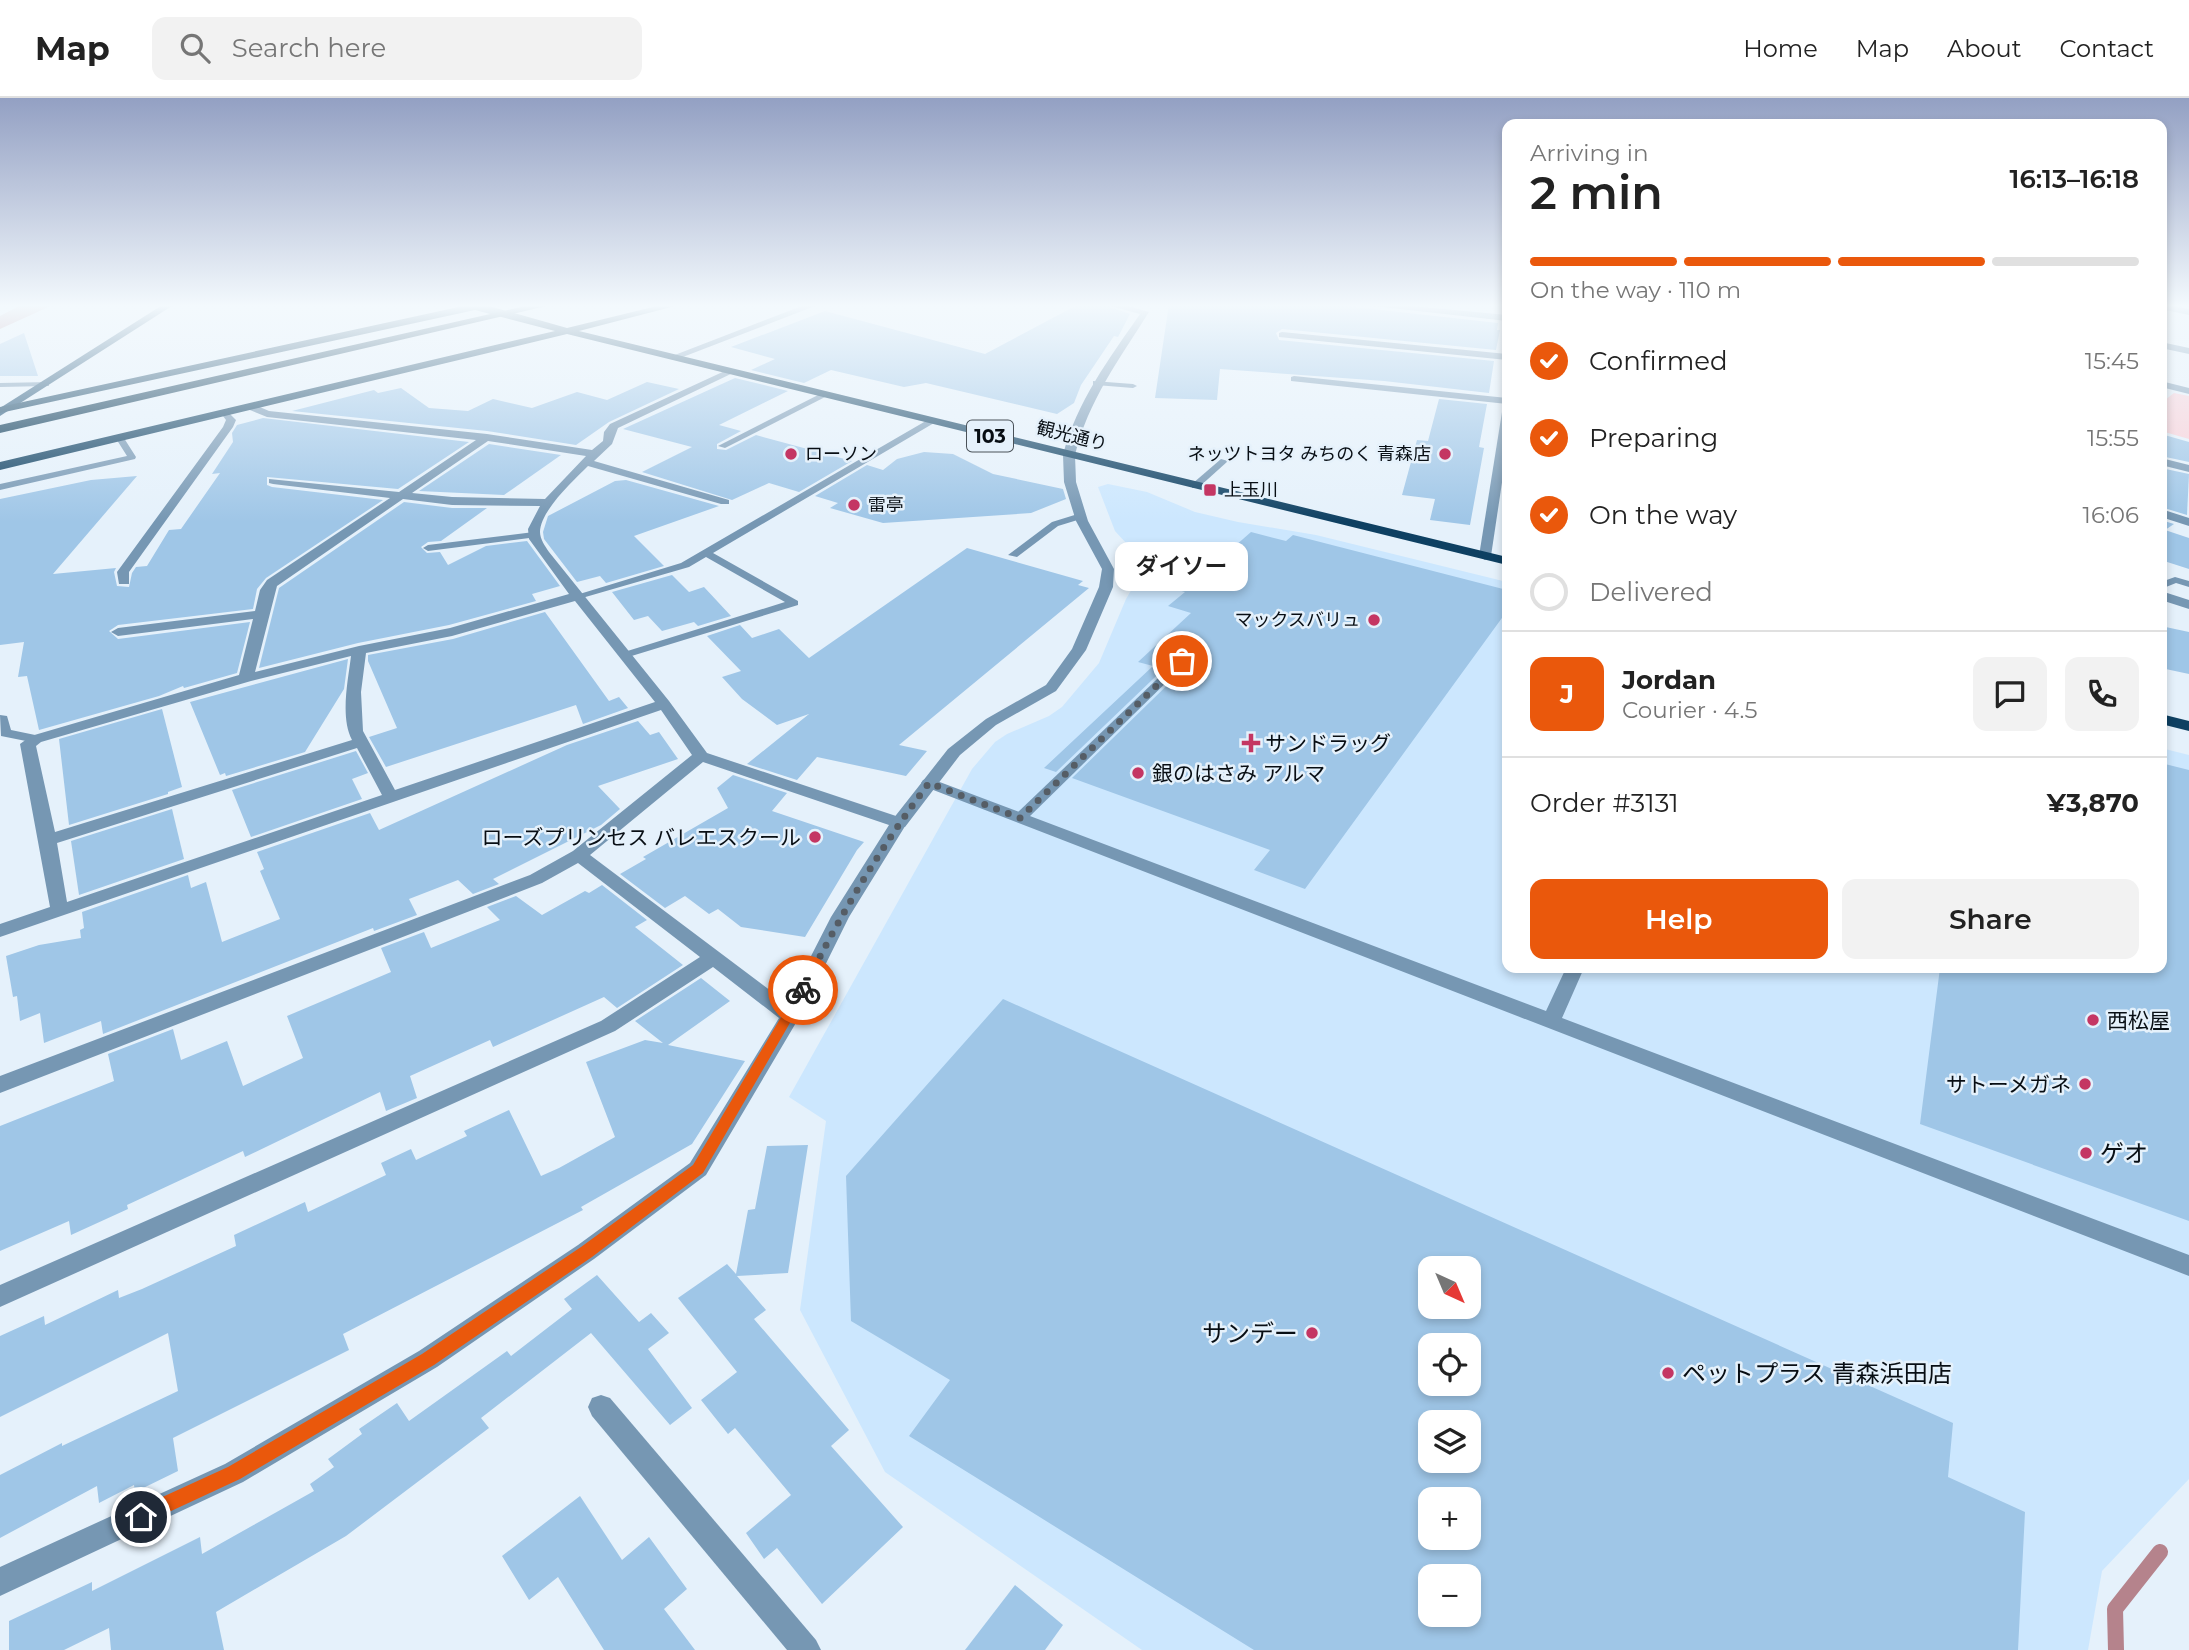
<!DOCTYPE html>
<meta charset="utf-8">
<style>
:root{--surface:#fff;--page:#f2f2f2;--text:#222;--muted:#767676;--line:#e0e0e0;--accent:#ea580c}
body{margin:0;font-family:Montserrat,"Noto Sans JP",sans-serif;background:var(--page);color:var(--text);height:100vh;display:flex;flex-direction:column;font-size:26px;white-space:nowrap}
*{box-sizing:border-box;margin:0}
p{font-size:23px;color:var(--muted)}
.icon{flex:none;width:38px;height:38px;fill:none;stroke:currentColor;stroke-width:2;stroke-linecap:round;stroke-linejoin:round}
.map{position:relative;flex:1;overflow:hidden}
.panel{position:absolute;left:1502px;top:21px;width:665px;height:854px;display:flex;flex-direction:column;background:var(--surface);border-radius:14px;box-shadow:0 4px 10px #0003}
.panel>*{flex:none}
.needle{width:46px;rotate:136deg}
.tools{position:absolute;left:1418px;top:1158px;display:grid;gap:14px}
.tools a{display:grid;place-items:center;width:63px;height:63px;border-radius:14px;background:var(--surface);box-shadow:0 4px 10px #0003;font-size:35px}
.pin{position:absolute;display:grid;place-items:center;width:60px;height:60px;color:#fff;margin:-30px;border:4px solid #fff;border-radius:50%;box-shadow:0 2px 7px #0007}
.courier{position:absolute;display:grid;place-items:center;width:70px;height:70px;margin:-35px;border:5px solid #ea580c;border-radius:50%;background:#fff;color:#222;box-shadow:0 2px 9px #0007}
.bubble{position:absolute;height:49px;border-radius:14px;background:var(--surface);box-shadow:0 4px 10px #0003;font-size:23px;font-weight:600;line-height:49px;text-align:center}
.overview em{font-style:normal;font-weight:600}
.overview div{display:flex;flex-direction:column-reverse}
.overview{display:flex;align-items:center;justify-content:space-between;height:119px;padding:0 28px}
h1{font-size:46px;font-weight:600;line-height:52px}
.bar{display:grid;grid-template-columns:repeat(4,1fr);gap:10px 7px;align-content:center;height:84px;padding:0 28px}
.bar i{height:9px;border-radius:5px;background:var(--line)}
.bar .current{background:var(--accent)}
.bar p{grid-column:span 4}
.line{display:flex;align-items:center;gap:18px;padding:0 28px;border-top:2px solid var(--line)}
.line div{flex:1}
.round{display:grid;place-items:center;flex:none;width:74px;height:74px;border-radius:14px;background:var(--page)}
ol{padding:0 28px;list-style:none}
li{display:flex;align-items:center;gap:21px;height:77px}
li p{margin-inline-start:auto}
li .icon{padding:7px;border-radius:50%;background:var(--accent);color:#fff;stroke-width:4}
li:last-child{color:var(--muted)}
li i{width:38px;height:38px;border:4px solid var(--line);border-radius:50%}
.button{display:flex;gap:14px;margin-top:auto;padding:14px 28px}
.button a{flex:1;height:80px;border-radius:14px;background:var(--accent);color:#fff;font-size:28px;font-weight:600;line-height:80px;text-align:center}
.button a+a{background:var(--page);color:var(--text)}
header{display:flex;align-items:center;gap:42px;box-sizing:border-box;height:98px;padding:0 35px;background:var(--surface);border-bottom:2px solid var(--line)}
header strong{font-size:33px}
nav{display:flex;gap:38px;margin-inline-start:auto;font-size:24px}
.search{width:490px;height:63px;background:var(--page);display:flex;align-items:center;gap:18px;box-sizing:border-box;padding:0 24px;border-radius:14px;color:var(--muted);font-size:26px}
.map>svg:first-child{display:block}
.built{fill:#cce7fe;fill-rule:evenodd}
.green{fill:#f9ced6}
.water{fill:#b5838c}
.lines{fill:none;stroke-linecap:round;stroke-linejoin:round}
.stream{stroke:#b5838c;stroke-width:16}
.building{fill:#9fc6e7;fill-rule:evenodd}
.service{fill:#7697b3;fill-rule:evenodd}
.minor{fill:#7697b3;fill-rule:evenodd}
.tertiary{fill:#7697b3;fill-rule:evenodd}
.primary{fill:#194d73;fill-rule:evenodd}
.trunk{fill:#0e4062;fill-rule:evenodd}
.motorway{fill:#033352;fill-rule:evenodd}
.route{fill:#ea580c}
.done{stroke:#555d65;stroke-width:7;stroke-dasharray:0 12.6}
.poi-dot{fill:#c43663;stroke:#e5f1fb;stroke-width:2.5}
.labels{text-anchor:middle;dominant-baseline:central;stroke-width:5;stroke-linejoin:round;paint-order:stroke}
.far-street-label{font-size:18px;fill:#080e14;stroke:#e5f1fb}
.far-poi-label{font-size:18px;fill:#080e14;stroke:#e5f1fb;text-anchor:start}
.shield{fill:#e5f1fb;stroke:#4a5259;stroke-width:2}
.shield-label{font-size:19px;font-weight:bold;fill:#080e14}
.poi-label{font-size:21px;fill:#080e14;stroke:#e5f1fb;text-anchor:start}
.near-poi-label{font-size:24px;fill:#080e14;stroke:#e5f1fb;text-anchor:start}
</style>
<header>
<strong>Map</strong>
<div class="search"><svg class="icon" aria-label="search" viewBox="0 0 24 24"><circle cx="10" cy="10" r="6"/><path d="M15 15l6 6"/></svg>Search here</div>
<nav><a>Home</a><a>Map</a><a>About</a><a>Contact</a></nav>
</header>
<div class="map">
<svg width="2189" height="1552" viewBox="0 0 2189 1552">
<rect width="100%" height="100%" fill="#e5f1fb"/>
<path class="built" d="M1108,386L1147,394L1195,414L1238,424L1316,437L1507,484V870H2161V650L2189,657V1381L2102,1473L2088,1552H1142L885,1374L800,1212L826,1023L789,999L972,671L995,644L1007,636L1049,618L1062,609L1099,565L1126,501L1137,482L1140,465L1137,457L1115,433L1098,389ZM1430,1171H1468V1209H1430ZM1430,1248H1468V1286H1430ZM1430,1325H1468V1363H1430ZM1430,1402H1468V1440H1430ZM1430,1479H1468V1517H1430Z"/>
<path class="green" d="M2174,295L2189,298V341L2161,333V305Z"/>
<path class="water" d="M23,206H55L0,231V218Z"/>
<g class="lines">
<path class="stream" d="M2116,1552L2115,1511L2160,1454"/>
</g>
<g class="building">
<path d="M1079,206H1101L1130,216L1118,239L1114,238L1081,287L1074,305L1057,316L926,285L904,289L831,272L804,285L751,272L775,261L731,249L825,213L985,256Z"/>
<path d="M1169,206H1327L1498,225L1497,232H1500L1496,252L1282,231L1276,235L1279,242L1494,263L1489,295L1384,283L1220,271L1217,302L1155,300Z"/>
<path d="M24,235L38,278H0V246Z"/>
<path d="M735,280L788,293L719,327L741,333L717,346V351L726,352L756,337L852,363L799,394L769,385L732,402L642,374L692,349L623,331Z"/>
<path d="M647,284L679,291L609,324L576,347L487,333L292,313L374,292L378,295L401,290L429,310L468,313L493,301L532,310L577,294L607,302Z"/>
<path d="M1439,301L1487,306L1479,349L1484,350L1470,427L1430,422L1435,401L1402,397L1417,342L1428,343Z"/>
<path d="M263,320L469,344L398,391L267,379V387L272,389L383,402L266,480L257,491L253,511L118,527L109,533L118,541L250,524L237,575L184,590L183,588L159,598L39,632L27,578L18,579L24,544L0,547V401L91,382L137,378L53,476L116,470L114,474L117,488L129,489L132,475L136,469L147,468L169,432L181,431L220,375L212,376L233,344L232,335L237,327Z"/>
<path d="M2161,336L2189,344V364L2161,358Z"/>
<path d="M489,346L561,357L504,397L419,393Z"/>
<path d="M924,354L953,356L993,376L1063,391L1066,401L1031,415L883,425L830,410L838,405L815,398L867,367L883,372L897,361Z"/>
<path d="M2161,370L2189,376L2187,417L2161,409Z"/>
<path d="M626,382L719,408L634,438L664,468L606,485L600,478L577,484L544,441L543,434L548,418L615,383Z"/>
<path d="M404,404L452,410H487L441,443L428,444L421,449L427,455L440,454L448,467L486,448L527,443L560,488L532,496L536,503L449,527L358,545L259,570L279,490Z"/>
<path d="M2161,422L2174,426L2165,432L2189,440V471L2161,462Z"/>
<path d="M1251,434L1286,443L1293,437L1507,492V513L1305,791L1254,772L1270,752L1072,680L1190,565L1189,561L1183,558L1176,559L1056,674L1044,670L1153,568L1138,564L1191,515L1168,508L1185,494L1164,488L1192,464L1211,469Z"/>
<path d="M967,450L1083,483L1078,487L1089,490L899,647L927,653L906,678L817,659L797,682L747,666L809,616L777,627L742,601L722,579L741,573L707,538L740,527L752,540L779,531L809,560Z"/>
<path d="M672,477L689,494L704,489L731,518L698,528L694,524L662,533L648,518L634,522L612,494Z"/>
<path d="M545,514L609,603L619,599L628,610L583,626L576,607L386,669L369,639L397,630L368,563V557L453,541Z"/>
<path d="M2161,528L2189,534V576L2161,570Z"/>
<path d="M348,561L344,591L305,654L226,678L225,675L220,677L190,604Z"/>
<path d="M162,611L182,689L168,694V696L69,727L59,641Z"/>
<path d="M638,623L650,637L659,634L678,661L598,688L620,711L601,727L493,781L499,786L473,796L458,782L409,801L417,817L374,833L373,830L103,936L101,923L44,945L40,915L20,923L17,898L13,899L6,858L39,847L81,840L80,832L84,830L82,814L188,777L191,790L206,784L222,844L280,821L260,773L264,771L257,754L370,715L379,732L567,647Z"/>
<path d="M356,653L368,675L352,681L362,701L251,739L232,692Z"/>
<path d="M2161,665L2189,672V1123L1920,1026L1940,870H2161Z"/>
<path d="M733,677L787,695L772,713L864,744L857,752L805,839L741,829L718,811L709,816L685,798L665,810L620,776L646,761L643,759L728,710L717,690Z"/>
<path d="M172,711L184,761L79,797L71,743Z"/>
<path d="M602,787L647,822L635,829L683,867L617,910L604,899L493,949L490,942L410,978L417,1000L386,1013L380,994L245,1059L243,1053L127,1107L128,1111L71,1137L69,1123L0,1153V1028L114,983L108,956L173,931L181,962L227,943L243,988L303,960L287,918L391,874L381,850L424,834L431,850L500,822L487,809L516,798L542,817L585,793L589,795Z"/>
<path d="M701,880L730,903L668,947L745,963L692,1046L581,1109L583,1112L343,1236L349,1252L173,1340L178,1373L135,1394L134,1387L99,1405L97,1388L0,1440V1377L62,1345V1348L178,1293L168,1235L0,1319V1238L44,1218L45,1227L118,1192L119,1200L142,1191L236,1148L234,1137L305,1104L308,1114L386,1077L381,1065L411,1051L416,1062L467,1038L464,1033L509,1012L541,1078L559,1070L615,1039L586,964L645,942L663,945L635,923Z"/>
<path d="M1003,901L1953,1325L1948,1379L2025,1414L2018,1552H1254L909,1338L950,1282L851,1223L846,1078ZM1430,1171H1468V1209H1430ZM1430,1248H1468V1286H1430ZM1430,1325H1468V1363H1430ZM1430,1402H1468V1440H1430ZM1430,1479H1468V1517H1430Z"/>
<path d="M808,1047L788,1175L737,1178L766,1212L754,1221L849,1332L831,1348L903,1429L822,1506L777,1450L764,1461L746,1435L791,1397L735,1330L728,1336L701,1302L737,1274L678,1200L727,1166L736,1176L748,1112L755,1111L767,1048Z"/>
<path d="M597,1177L639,1224L651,1215L669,1235L648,1251L692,1310L670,1327L591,1235L481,1320L489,1330L346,1438L216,1514L224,1552H111L109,1530L64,1552H9V1523L92,1484V1493L200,1439L202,1456L314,1393L310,1386L334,1369L328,1361L362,1336L359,1331L397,1305L409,1323L507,1253L511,1258L572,1211L564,1201Z"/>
<path d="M580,1398L622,1462L649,1439L687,1491L664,1511L695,1552H604L558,1479L529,1502L502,1458Z"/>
<path d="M1015,1487L1063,1527L1045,1552H965Z"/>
</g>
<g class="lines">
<g class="service">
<path d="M1093,283L1133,286L1137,288L1133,290L1096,287H1093Z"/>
<path d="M49,284V288H46L0,289V285Z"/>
<path d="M822,295L829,297L725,350L718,348Z"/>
<path d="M931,320L934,321V325L713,455L798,503V507L625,560L621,559V555L785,504L706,459L689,469L582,500L578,501L573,498L681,465Z"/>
<path d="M119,336L122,337L136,359L135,361L0,392V386L127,358L115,339Z"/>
<path d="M1221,361L1228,363L1198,390H1192V386Z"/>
<path d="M1081,415L1084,416V420L1058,428L1017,459L1008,457L1052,424Z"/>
<path d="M534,434L537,435V439L428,453L423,450L428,447Z"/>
<path d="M2175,479L2189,483V489L2176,485L2161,491V484Z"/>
<path d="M1182,560L1188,563L1186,565L1025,723H1015L1013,720L1015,717L1178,561Z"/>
<path d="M0,617L7,618L11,632L40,638L42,641L36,645L1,638Z"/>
</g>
<g class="minor">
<path d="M807,206H820L675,262L667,260Z"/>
<path d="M1103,206H1121L1149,214C1120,260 1088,303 1075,357L1069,360L1063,357C1077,303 1109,261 1140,216Z"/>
<path d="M1355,206H1391L1507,217V223Z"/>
<path d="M2167,206H2178L2161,217V210Z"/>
<path d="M1282,234L1507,256V262L1279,239V235Z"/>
<path d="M2161,244L2189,250V256L2161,250Z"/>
<path d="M729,271L737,273L618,330L612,346L594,363L729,402V406H721L588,368C574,382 540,413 540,434C540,441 545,448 549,454L669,603L707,655L905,721L907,725L849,819L800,918L706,1077L594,1161L437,1269L243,1384L0,1498V1469L225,1366L419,1253L578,1147L690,1065L779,920L713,869L615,933L0,1209V1187L601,923L700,859L578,765L542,785L0,995V978L530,777L573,753L692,657L661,612L0,839V826L50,809L20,646L31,638L239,577L253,521L118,538L111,534L118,530L255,513L260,492L267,482L390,400L273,386L269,385V381L399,394L476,342L267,319L245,310V306H253L269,313L487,336L592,352L603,343L604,334L610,326ZM488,343L586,358L545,401L452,399L412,395ZM403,401L452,407L540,408L528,431L529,441L569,496L450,530L359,548L255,574L277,488ZM575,503L655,604L395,692L363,633L361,594L366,555L452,538ZM351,558C348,583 340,619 352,642L55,734L36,648L41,644L251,583ZM357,650L382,697L67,804L57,745ZM703,664L889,727L831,819L787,905L590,757Z"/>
<path d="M1294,278L1507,300V306L1291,283V279Z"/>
<path d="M2161,283L2189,290V296L2161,289Z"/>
<path d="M225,311L236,322L233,329L129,474V486H119L117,474L223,329L226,322L220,314Z"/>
<path d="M1507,311V351L1491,458L1485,462L1479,458L1502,314Z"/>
<path d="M2161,360L2189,367V374L2161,367Z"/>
<path d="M2161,411L2189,420V428L2161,419Z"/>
<path d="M2161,493L2189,502V511L2161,502Z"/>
<path d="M929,680L1546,913L1566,870H1584L1562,920L2189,1157V1178L923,688L921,685L923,682Z"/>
<path d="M601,1297L610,1300L816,1542L821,1552H787L592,1318L588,1309L592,1300Z"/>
</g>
<g class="tertiary">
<path d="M2161,206L2189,211V217L2161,211Z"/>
<path d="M1069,354L1075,357L1076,384L1088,423L1114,471L1113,489L1086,552L1056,593L996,627L960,657L905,729H893L891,725L893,721L948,651L986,621L1046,587L1072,551L1099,489L1102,471L1076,423L1064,384L1063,357Z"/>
</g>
<path class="primary" d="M164,206H175L0,318V310Z"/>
<g class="trunk">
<path d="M461,206H482L567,230L665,206H683L579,233L1507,459V467L567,236L0,372V364L555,233L475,212L0,315V309L463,208Z"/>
<path d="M2161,616L2189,623V633L2161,626Z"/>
</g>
<path class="motorway" d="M534,206H555L0,335V327Z"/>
</g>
<linearGradient id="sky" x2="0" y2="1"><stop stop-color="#93a0c3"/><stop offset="0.49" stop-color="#f3f9fd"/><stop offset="1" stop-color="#f3f9fd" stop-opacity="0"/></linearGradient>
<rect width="2189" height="424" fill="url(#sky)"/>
<path class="route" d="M803,888L809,892L703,1075L592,1159L434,1267L240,1381L141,1427L134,1425L132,1419L134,1412L228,1369L422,1256L581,1149L693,1067L799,889Z"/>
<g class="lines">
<path class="done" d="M803,892C839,819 880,750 929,685L1020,720L1182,563"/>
</g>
<g class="poi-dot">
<circle cx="791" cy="356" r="7"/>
<circle cx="1445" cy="356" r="7"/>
<rect x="1203" y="385" width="14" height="14" rx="3.5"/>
<circle cx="854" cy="407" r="7"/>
<circle cx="1374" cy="522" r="7"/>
<path d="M1247.5 634.5h7v7h7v7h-7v7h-7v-7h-7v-7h7z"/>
<circle cx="1138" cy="675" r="7"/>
<circle cx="815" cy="739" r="7"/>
<circle cx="2093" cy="922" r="7"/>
<circle cx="2085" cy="986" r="7"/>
<circle cx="2086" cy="1055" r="7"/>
<circle cx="1312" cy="1235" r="7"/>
<circle cx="1668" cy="1275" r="7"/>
</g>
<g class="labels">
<g class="far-street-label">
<text transform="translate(1072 338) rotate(14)">観光通り</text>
</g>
<g class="far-poi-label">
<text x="805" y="356">ローソン</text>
<text x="1431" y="356" text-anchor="end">ネッツトヨタ みちのく 青森店</text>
<text x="1224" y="392">上玉川</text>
<text x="868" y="407">雷亭</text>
<text x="1360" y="522" text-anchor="end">マックスバリュ</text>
</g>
<rect class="shield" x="967" y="322.5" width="46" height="31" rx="5"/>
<g class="shield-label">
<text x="990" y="338">103</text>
</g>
<g class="poi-label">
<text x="1265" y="645">サンドラッグ</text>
<text x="1152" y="675">銀のはさみ アルマ</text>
<text x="801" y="739" text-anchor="end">ローズプリンセス バレエスクール</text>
<text x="2107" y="922">西松屋</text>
<text x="2071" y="986" text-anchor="end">サトーメガネ</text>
</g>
<g class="near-poi-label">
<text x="2100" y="1055">ゲオ</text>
<text x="1298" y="1235" text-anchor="end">サンデー</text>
<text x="1682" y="1275">ペットプラス 青森浜田店</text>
</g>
</g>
</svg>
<div class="tools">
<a><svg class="needle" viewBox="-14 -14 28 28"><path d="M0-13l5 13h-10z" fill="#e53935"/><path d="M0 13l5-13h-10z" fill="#767676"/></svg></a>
<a><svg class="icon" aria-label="locate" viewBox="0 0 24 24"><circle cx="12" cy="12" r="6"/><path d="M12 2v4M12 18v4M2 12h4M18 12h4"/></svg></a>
<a><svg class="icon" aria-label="layers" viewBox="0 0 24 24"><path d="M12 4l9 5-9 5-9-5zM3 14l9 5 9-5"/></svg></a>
<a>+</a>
<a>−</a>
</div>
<div class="pin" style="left:1182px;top:563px;background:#ea580c"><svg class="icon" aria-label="bag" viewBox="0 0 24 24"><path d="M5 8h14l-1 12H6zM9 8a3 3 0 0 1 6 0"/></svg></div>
<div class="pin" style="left:141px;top:1419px;background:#1f2937"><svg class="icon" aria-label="home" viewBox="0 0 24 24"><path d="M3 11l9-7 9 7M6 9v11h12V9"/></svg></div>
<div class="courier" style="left:803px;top:892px"><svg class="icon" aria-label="bike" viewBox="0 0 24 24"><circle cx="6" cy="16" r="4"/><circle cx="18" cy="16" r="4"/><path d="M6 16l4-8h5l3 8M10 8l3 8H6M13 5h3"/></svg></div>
<div class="bubble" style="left:1115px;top:444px;width:133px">ダイソー</div>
<section class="panel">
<div class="overview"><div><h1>2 min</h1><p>Arriving in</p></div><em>16:13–16:18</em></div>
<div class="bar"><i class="current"></i><i class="current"></i><i class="current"></i><i></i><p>On the way · 110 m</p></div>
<ol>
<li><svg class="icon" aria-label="check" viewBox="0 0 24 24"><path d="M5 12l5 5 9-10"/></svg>Confirmed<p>15:45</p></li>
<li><svg class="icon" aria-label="check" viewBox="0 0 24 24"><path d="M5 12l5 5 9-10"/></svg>Preparing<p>15:55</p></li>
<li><svg class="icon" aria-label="check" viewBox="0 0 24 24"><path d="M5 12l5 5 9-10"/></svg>On the way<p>16:06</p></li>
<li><i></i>Delivered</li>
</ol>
<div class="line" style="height:126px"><b class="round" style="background:var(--accent);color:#fff">J</b><div><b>Jordan</b><p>Courier · 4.5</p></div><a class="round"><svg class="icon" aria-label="chat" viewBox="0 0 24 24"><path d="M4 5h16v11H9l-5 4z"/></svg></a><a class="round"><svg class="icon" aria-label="phone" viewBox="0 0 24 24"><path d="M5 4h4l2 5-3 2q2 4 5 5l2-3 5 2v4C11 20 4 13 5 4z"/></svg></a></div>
<div class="line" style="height:91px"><div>Order #3131</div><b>¥3,870</b></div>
<div class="button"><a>Help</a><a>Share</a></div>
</section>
</div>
